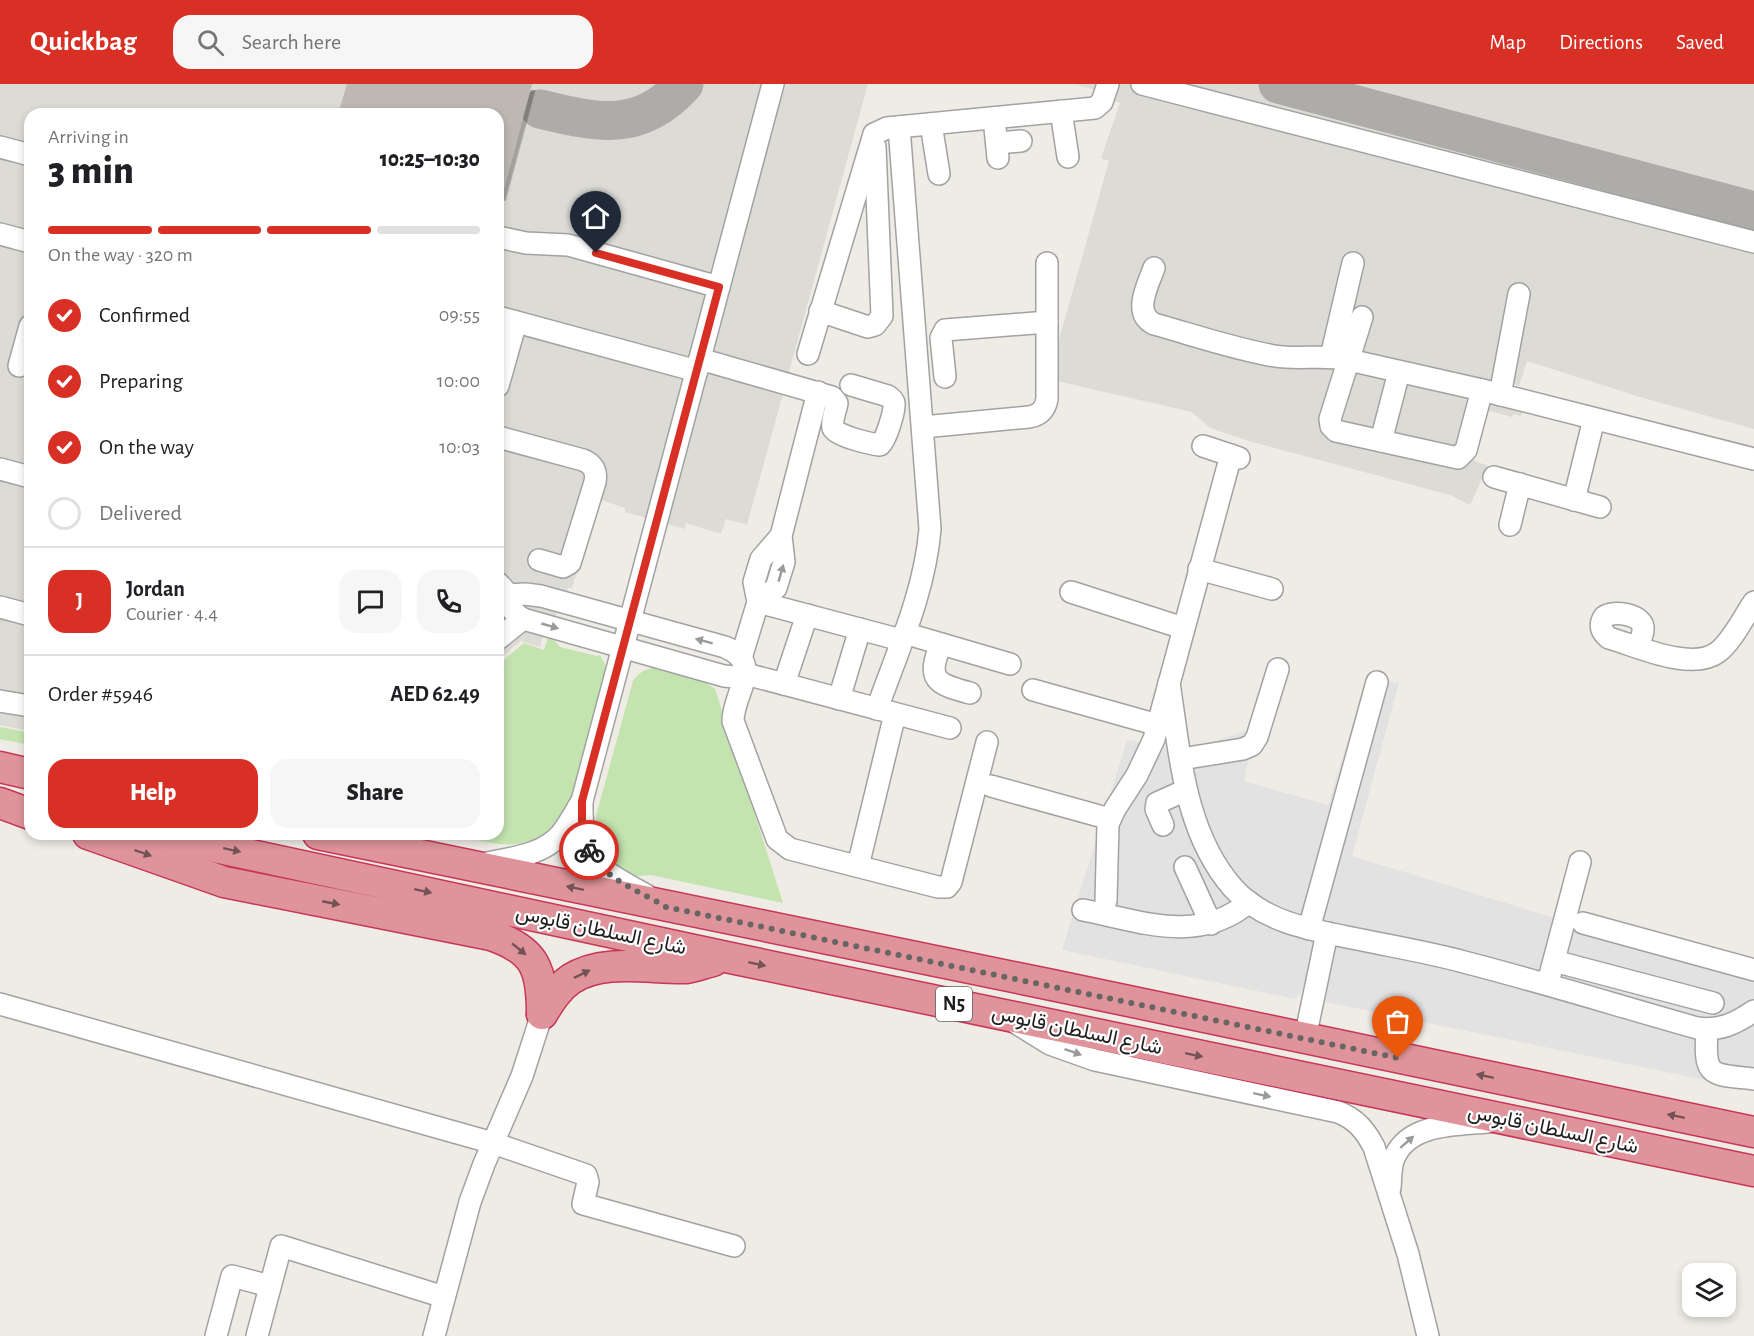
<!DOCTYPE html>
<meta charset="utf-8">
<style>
:root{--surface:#fff;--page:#f6f6f6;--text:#202124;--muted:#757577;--line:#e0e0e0;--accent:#d93025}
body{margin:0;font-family:"Alegreya Sans",Vazirmatn,sans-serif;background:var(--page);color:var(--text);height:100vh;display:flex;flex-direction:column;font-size:22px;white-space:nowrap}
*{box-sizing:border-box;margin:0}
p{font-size:20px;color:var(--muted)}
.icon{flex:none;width:33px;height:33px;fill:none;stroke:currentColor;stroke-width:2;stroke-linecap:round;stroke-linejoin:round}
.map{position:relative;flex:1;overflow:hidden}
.side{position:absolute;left:24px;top:24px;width:480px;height:732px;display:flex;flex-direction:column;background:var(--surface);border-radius:18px;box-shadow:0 3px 9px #0003}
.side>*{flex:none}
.controls{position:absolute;left:1682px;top:1179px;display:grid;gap:12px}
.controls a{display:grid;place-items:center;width:54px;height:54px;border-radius:12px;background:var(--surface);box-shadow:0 3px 9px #0003;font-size:30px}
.pin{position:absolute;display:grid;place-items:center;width:51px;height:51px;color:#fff;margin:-62px -26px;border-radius:50% 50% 50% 0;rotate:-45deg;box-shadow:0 0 6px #0007}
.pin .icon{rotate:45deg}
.courier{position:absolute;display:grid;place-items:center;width:60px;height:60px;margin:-30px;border:4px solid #d93025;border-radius:50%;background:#fff;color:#222;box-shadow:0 2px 8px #0007}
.summary em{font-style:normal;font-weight:800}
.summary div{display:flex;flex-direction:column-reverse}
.summary{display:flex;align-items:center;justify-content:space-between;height:102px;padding:0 24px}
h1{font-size:39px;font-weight:800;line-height:45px}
.bar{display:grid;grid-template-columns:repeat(4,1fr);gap:9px 6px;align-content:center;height:72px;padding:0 24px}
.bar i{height:8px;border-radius:4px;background:var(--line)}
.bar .on{background:var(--accent)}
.bar p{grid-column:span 4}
.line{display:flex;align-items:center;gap:15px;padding:0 24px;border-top:2px solid var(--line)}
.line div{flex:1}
.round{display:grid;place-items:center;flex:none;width:63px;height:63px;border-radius:18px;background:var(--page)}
ol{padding:0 24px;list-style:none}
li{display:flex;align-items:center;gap:18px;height:66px}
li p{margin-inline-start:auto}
li .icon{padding:6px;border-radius:50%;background:var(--accent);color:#fff;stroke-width:4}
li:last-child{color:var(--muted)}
li i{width:33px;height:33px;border:3px solid var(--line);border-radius:50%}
.primary-button{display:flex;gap:12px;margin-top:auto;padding:12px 24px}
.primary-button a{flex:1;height:69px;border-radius:18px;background:var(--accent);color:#fff;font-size:24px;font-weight:800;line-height:69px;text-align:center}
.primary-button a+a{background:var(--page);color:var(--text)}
header{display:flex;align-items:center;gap:36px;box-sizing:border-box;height:84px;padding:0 30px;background:var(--accent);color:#fff}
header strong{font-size:28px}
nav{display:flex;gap:33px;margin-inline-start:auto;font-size:21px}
.search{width:420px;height:54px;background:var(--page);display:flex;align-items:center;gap:15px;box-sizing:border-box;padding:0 21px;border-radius:18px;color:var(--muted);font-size:22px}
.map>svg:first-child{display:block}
.airport{fill:#dddbd6}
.grass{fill:#c3e3af}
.parking{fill:#e2e2e2}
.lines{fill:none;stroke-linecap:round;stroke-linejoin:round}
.taxiway{stroke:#adaca8;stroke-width:39}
.building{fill:#beb8b2;filter:url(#shadow)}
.minor-casing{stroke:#a2a2a2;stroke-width:24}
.highway-casing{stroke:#c93558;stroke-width:33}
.minor{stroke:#fff;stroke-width:21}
.highway{stroke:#de949a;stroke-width:30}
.oneway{fill:#9a9a9a}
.oneway2{fill:#745356}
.done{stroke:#676664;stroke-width:6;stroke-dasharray:0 10.8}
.route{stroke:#d93025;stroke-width:8}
.labels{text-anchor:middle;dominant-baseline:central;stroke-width:4.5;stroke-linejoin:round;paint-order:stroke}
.shield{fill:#fff;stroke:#626262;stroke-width:1.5}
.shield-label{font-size:20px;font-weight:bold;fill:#1e1e1e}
.street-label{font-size:21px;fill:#1e1e1e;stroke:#fff}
</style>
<header>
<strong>Quickbag</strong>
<div class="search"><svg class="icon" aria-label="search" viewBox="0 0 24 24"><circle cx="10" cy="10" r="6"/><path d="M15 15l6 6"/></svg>Search here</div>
<nav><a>Map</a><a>Directions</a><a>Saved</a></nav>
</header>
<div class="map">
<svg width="1754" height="1252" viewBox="0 0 1754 1252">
<defs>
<filter id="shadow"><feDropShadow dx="3.5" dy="6" stdDeviation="0" flood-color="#0004"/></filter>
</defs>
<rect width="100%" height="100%" fill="#eeece5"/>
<g class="airport">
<path d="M0,0H868L747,441L726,435L721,450L686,439L685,445L625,428V424L601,416L572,504L569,503L554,536L544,547L540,563L521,557L498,576V30H30V647L0,641Z"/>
<path d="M1075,0H1754V345L1640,313L1527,277L1519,302L1512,299L1511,303L1529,309L1521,332L1513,330L1512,333L1486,326L1472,376L1488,382L1470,421L1450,411L1252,358L1210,344L1192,328L1048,295L1109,77L1101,74L1120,19L1108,15L1110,10Z"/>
</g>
<g class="grass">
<path d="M548,552H551L560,563L597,572L600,571L608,586L571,722C566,731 562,736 554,743C521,772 489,758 452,750H498V581L524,559L544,566Z"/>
<path d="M659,583L709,595L707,600L715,605L783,819L651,791C645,791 638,793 632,791C607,783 597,756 596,732L633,597C640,587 647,584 659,583Z"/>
<path d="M0,643L30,649V661L0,655Z"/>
</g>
<path class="parking" d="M1368,591L1399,599L1352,772L1754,895V1006L1326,918L1320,904L1307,901L1295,915L1062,866L1127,656L1189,666L1245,647L1259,650L1256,674L1249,673L1244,697L1328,721Z"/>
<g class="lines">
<g class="taxiway">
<path d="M1278,0L1754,127"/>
<path d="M540,25C598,39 640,49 684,0"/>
</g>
</g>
<path class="building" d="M347,0H532L502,111L498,110V30H338Z"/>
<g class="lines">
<g class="minor-casing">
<g id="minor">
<path d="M1142,0L1754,158"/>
<path d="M1061,27L1068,73"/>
<path d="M994,34L998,74"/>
<path d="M931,40L939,90"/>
<path d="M997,59L1021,57"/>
<path d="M0,63L30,71"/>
<path d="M0,150L30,158"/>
<path d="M498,153L526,159L568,161L719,203"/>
<path d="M1154,184C1148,201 1132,229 1154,240C1194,251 1234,265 1275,272C1300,276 1325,270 1349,276L1482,306L1754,375"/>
<path d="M820,227L868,243L875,241L882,232L875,63"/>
<path d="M498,233L697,287"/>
<path d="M1362,233L1330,335L1331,342L1336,347L1458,374L1466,366L1482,306"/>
<path d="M808,270L874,50L887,44L1095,24L1102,18L1108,0"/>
<path d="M1331,273L1353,179"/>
<path d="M700,275L832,313L837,319C836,326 831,337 833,344C836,352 871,360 880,361C886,356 895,327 894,319C893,315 891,315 888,312L851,301"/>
<path d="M19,282L30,242"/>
<path d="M945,293L941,254L945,246L1047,238"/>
<path d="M498,302L516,238"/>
<path d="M1500,311L1519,210"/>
<path d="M923,343L1029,333C1040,331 1045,326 1047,315V179"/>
<path d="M498,353L583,376C593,380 597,387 595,398L570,479L563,483L539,476"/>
<path d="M1381,357L1399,288"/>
<path d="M1203,362L1239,374"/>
<path d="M0,385L30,393"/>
<path d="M1494,393L1600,423"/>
<path d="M1574,416L1594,335"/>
<path d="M1510,441L1520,400"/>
<path d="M1199,485L1272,505"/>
<path d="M498,499L509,511C508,522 513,529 523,535L724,592L735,593L746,590L950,644"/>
<path d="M1071,508L1183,544"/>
<path d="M509,511L525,510L541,512L725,563C765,580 733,608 733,637L777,755L790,765L938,803H947L951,798L987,658"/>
<path d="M758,518L776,504L784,478L781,452L818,308"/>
<path d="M758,518L901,556"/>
<path d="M0,523L30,531"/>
<path d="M904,549L1010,580"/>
<path d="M498,555L523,535"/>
<path d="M941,560C926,596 936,600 970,609"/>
<path d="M1638,562C1640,557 1644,549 1643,543C1641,530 1613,526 1604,533C1599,541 1601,548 1609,554C1637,562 1692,588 1718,568C1733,556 1743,534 1754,518"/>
<path d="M741,574L758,518L754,498L761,475L781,452"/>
<path d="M1169,599C1180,669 1184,748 1233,804C1265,840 1317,847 1362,856C1396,863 1431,869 1464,878C1542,898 1619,922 1697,944C1720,947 1735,940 1754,927"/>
<path d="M784,600L807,531"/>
<path d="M1033,606L1158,641"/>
<path d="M839,615L860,545"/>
<path d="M0,617L30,622"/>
<path d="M877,625C898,566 925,507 930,445L899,43"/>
<path d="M1181,675L1243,665L1252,661L1257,653L1278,585"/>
<path d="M991,702L1110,735"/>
<path d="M1163,741L1156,725L1157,719L1186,706"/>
<path d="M482,780C510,774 542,772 561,750C569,740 575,728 582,717"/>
<path d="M858,782L895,630"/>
<path d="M1185,783L1211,840"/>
<path d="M646,811C596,783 581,778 582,717L773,0"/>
<path d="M1106,817L1108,740L1115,725L1137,691L1154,655L1231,371"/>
<path d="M1083,826C1140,837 1199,861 1249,818"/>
<path d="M1583,839L1754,886"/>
<path d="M1309,845L1377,598"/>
<path d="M1554,877L1713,919"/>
<path d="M1550,891L1580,778"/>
<path d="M0,920L493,1059L586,1091L588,1098L583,1120L734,1162"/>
<path d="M1016,939L1050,960L1095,976L1338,1028C1356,1035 1365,1046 1374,1063L1408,1170L1428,1252"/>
<path d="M1707,945C1704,994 1709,990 1754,995"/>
<path d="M1305,954L1327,849"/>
<path d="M1390,1104C1391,1094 1390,1081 1395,1072C1410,1039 1457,1041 1488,1038"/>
<path d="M216,1252L232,1192L270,1202"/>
<path d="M257,1252L281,1162L444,1213"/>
<path d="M434,1252L470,1118L484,1080L522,992L542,930"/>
</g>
</g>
<g class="highway-casing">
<g id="highway">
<path d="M0,683L30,690"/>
<path d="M0,719L30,730"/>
<path d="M88,750L224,798L491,851C536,866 542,886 542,930"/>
<path d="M154,750L726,873L1754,1087"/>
<path d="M318,750L1052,901L1754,1048"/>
<path d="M542,930C550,917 558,904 571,895C604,874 649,885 686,884C695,883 704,879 713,877"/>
</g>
</g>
<use href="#minor" class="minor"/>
<use href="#highway" class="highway"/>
</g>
<defs><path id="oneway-solid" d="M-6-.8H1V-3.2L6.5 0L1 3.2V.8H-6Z" transform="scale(1.5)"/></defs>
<g class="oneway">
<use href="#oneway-solid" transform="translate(781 489) rotate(-74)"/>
<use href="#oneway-solid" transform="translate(550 542) rotate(16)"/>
<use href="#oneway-solid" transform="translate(704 557) rotate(-165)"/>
<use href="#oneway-solid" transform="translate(1073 968) rotate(19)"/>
<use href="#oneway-solid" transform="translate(1262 1011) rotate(12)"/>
<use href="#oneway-solid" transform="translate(1407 1058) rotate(-41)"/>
</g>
<g class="oneway2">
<use href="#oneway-solid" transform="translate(232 766) rotate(12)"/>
<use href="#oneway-solid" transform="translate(143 769) rotate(19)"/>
<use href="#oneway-solid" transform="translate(575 804) rotate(-168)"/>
<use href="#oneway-solid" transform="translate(423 807) rotate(12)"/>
<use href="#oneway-solid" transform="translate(331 819) rotate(11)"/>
<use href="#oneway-solid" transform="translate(519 865) rotate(39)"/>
<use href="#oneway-solid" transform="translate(757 880) rotate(12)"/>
<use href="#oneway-solid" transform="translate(582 890) rotate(-26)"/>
<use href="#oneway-solid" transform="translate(1194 971) rotate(12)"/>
<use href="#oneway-solid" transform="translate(1485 992) rotate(-168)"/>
<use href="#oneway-solid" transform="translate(1676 1032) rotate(-168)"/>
</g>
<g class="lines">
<path class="done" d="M589,766C603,795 640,807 666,823L1398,974"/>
<path class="route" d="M589,766L582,743V717L719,203L596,169"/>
</g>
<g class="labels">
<rect class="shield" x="936" y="903" width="36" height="34" rx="4.5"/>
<g class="shield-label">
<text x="954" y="920">N5</text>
</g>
<g class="street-label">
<text transform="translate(601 846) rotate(12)">شارع السلطان قابوس</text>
<text transform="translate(1077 946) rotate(12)">شارع السلطان قابوس</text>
<text transform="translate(1553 1045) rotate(12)">شارع السلطان قابوس</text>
</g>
</g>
</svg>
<div class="controls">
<a><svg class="icon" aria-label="layers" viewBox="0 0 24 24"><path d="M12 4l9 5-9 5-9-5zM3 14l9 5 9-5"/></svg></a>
</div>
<div class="pin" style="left:1398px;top:974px;background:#ea580c"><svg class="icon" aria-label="bag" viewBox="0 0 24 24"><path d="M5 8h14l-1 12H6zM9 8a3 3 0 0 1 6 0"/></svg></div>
<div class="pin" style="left:596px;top:169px;background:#1f2937"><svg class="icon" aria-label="home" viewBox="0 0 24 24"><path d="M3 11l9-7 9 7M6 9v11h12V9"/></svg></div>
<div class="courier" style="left:589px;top:766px"><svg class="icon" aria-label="bike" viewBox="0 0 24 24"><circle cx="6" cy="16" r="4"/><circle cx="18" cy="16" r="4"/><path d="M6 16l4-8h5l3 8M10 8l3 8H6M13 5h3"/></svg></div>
<section class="side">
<div class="summary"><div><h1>3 min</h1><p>Arriving in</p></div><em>10:25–10:30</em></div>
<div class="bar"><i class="on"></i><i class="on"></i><i class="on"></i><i></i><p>On the way · 320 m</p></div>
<ol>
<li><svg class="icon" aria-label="check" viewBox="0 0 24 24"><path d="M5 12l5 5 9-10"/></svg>Confirmed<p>09:55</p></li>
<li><svg class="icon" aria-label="check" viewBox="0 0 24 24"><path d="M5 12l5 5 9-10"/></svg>Preparing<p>10:00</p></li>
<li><svg class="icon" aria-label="check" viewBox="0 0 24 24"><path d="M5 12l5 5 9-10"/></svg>On the way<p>10:03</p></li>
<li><i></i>Delivered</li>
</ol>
<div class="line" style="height:108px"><b class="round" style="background:var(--accent);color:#fff">J</b><div><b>Jordan</b><p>Courier · 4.4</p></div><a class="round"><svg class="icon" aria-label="chat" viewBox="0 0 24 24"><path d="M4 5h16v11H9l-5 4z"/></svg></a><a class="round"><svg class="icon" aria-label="phone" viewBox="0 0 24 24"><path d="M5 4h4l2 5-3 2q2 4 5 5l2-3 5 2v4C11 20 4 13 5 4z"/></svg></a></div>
<div class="line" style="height:78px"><div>Order #5946</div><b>AED 62.49</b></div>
<div class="primary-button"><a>Help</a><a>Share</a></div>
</section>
</div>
